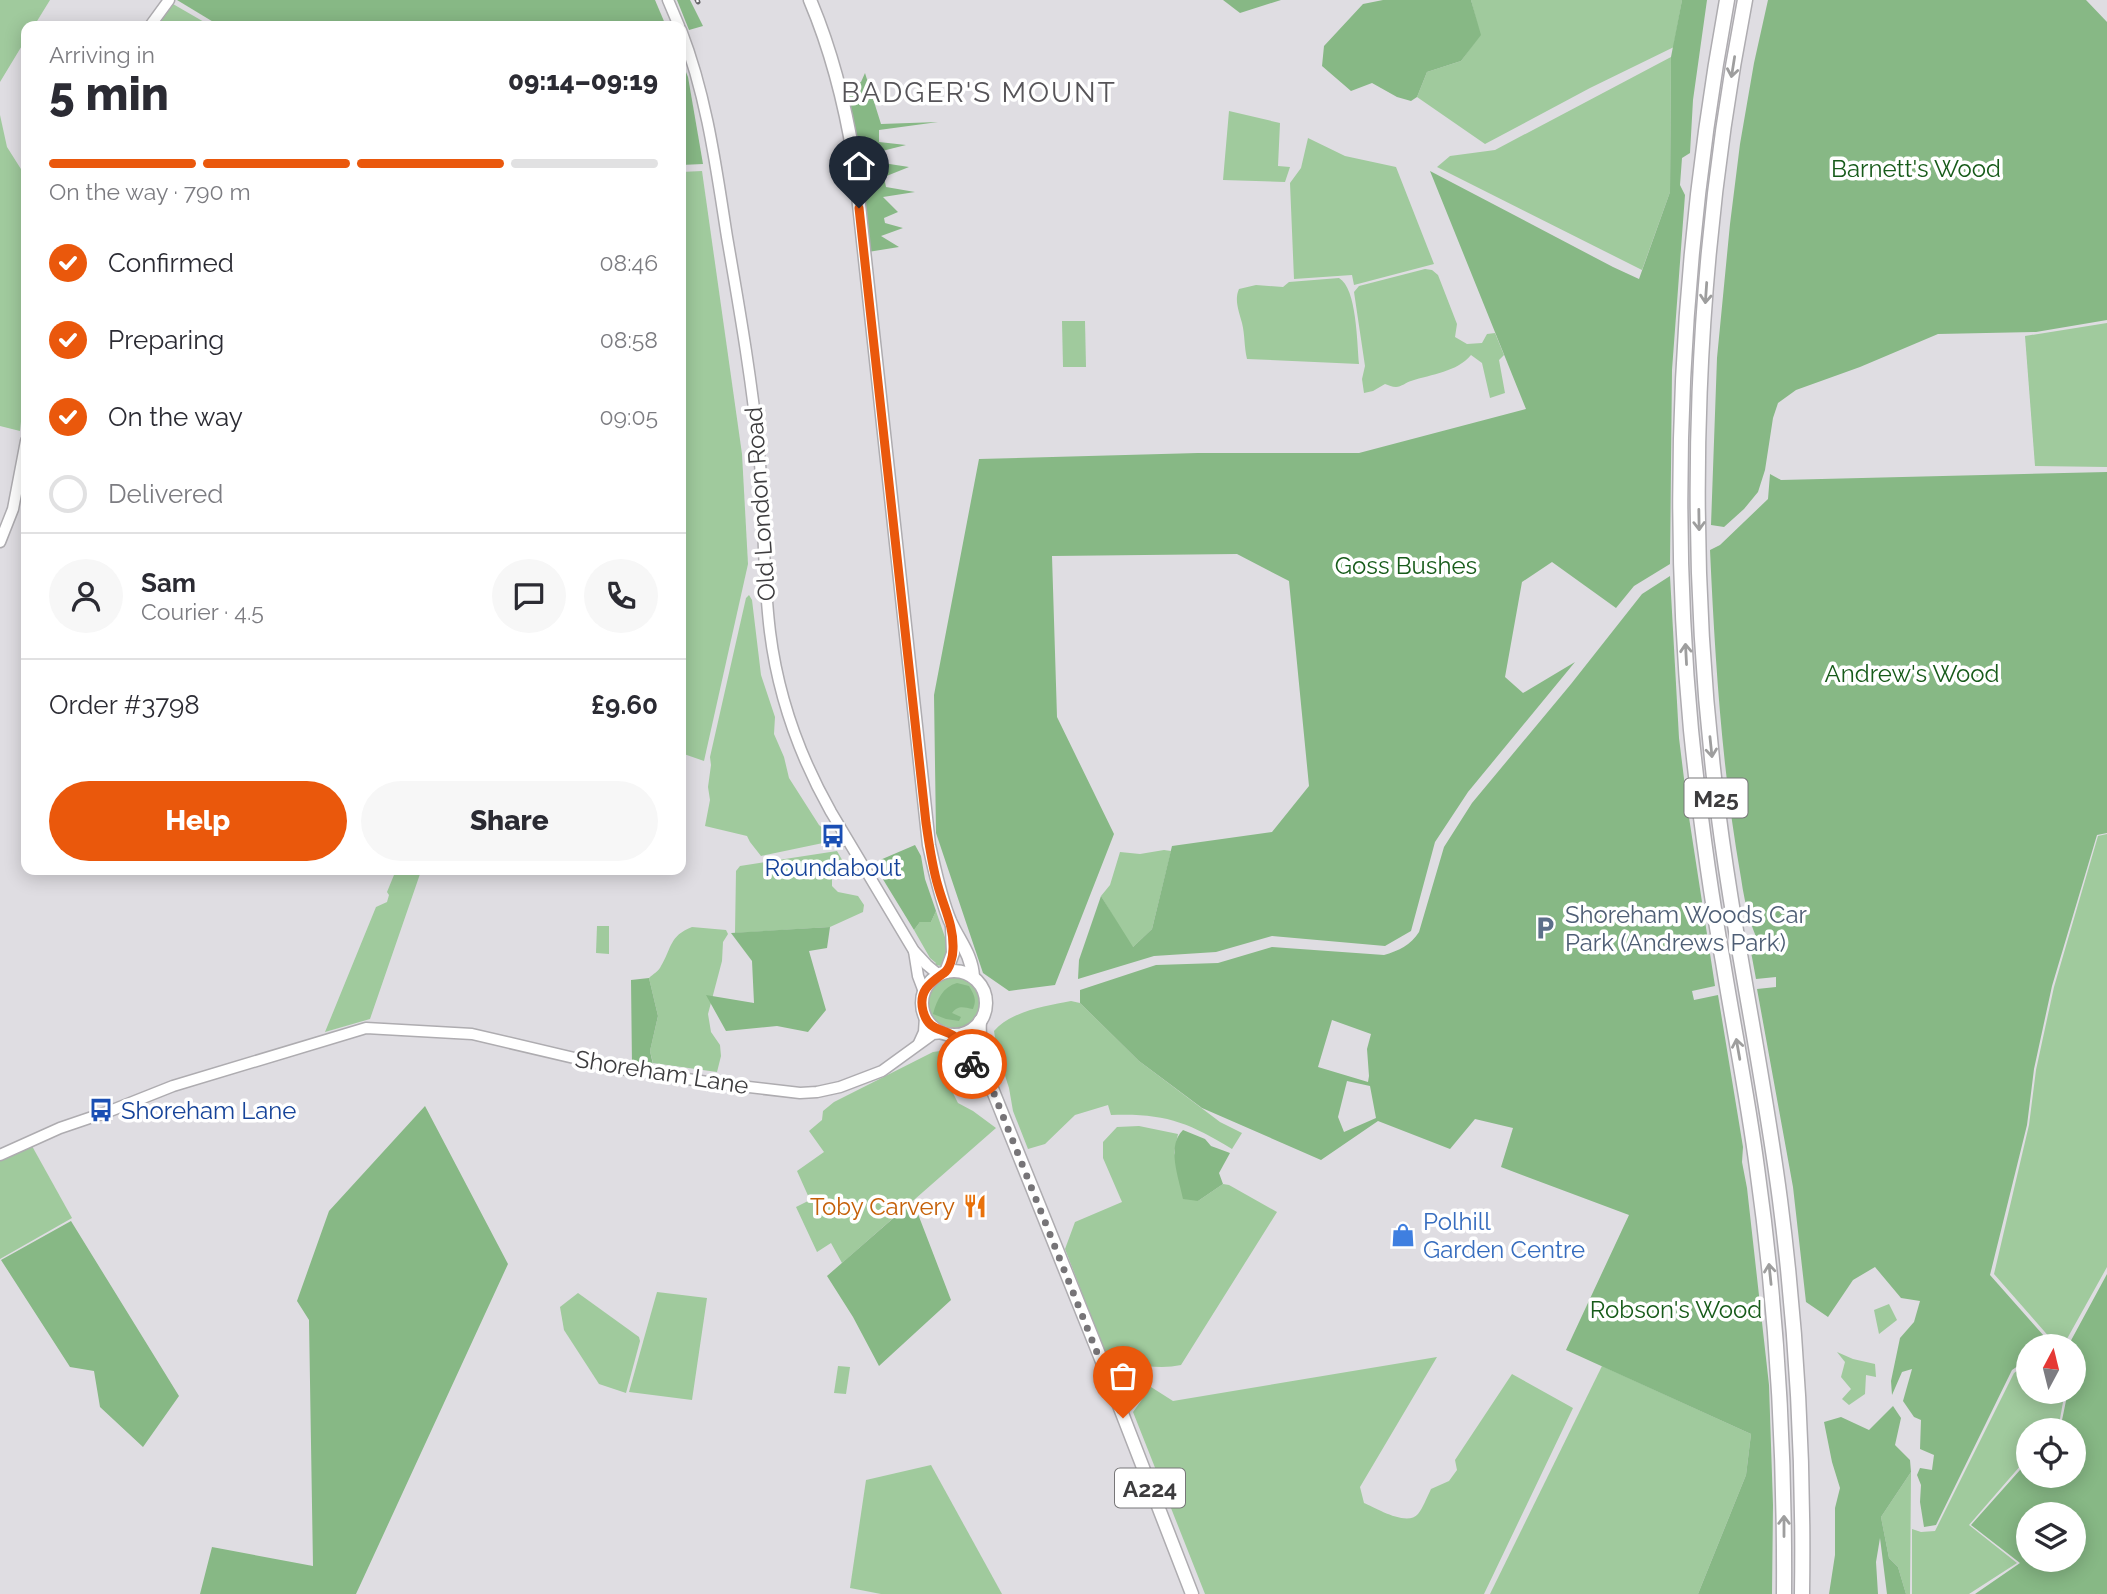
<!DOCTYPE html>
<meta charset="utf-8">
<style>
:root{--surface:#fff;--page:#f7f7f7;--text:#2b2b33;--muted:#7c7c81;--line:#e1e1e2;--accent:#ea580c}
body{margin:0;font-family:Raleway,sans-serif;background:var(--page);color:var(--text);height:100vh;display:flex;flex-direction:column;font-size:26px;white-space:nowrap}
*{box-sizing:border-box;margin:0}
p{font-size:23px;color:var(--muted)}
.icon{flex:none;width:38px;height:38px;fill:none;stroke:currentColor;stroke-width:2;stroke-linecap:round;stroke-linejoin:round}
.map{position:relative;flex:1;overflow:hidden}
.side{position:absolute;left:21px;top:21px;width:665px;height:854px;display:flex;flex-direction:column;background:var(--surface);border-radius:14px;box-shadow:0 4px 18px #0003}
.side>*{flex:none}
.needle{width:46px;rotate:7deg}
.controls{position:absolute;left:2016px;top:1334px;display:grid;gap:14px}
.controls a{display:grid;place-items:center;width:70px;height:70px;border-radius:50%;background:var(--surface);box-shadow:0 4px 18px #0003;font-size:35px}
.pin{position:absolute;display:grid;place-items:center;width:60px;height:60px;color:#fff;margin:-72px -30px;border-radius:50% 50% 50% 0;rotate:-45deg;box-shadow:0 0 7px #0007}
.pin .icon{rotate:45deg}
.courier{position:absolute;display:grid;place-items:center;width:70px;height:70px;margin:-35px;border:5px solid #ea580c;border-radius:50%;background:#fff;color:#222;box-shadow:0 2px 9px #0007}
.summary em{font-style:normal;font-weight:800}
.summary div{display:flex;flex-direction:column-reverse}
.summary{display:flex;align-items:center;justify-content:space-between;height:119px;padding:0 28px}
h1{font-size:46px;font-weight:800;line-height:52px}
.bar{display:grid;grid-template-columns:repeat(4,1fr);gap:10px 7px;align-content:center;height:84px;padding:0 28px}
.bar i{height:9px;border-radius:5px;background:var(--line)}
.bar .on{background:var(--accent)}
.bar p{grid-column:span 4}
.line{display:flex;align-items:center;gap:18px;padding:0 28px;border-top:2px solid var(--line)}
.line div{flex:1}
.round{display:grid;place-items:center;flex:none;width:74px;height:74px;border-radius:37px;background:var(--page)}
ol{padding:0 28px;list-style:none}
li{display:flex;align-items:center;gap:21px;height:77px}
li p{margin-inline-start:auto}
li .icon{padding:7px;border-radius:50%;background:var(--accent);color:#fff;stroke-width:4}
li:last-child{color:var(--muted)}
li i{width:38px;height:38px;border:4px solid var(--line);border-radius:50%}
.action{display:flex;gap:14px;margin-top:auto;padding:14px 28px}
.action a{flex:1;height:80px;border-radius:42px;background:var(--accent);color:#fff;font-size:28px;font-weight:800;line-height:80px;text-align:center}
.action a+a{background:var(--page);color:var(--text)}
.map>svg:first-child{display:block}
.green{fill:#a0ca9d}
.forest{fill:#87b885;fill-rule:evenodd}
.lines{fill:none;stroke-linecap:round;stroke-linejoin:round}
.secondary-casing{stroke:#aeacb0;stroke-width:13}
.primary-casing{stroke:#aeacb0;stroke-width:15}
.highway-casing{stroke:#aeacb0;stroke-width:17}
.secondary{stroke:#fff;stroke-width:10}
.primary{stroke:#fff;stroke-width:12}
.highway{stroke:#fff;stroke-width:14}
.rail-casing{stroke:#656467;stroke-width:5}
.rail{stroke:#fff;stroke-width:2.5;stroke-dasharray:8;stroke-linecap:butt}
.oneway{stroke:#9e9e9e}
.done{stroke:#767477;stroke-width:7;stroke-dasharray:0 12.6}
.route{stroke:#ea580c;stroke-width:9}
.labels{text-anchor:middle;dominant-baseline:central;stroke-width:7;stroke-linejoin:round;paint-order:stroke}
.shield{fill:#fff;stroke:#777678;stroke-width:2}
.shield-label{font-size:23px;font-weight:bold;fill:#3d3c3e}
.park-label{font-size:24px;fill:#175b1a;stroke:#fff}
.street-label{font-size:24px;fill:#3d3c3e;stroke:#fff}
.transit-label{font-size:24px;fill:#164399;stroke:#fff}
.service-label{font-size:24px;fill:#4e5e75;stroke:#fff;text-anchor:start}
.food-label{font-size:24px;fill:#c56008;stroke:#fff;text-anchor:end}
.shop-label{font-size:24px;fill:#366cbe;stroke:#fff;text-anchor:start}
.quarter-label{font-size:28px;letter-spacing:2px;fill:#565458;stroke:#fff}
</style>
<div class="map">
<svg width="2107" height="1594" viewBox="0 0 2107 1594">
<rect width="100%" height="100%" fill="#dfdde2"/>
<g class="green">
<path d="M0,0H50L34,26H26V39L0,82Z"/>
<path d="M1471,0H1682L1674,44L1676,46L1590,88L1485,144L1417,97L1427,72L1461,61L1480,35Z"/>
<path d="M173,4L211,26H158Z"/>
<path d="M1671,57L1670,192L1642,270L1437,167L1450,156L1495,150Z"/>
<path d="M1229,111L1280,123L1278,166L1290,167L1285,182L1223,180Z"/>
<path d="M0,115L7,147L26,177V374L20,431L0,426Z"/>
<path d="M1308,138L1345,156L1396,167L1434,264L1354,285L1352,275L1294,279L1290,183L1301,168Z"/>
<path d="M702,171L742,454L748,564L704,761L681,753V172Z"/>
<path d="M1425,269L1432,270L1438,275L1457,324L1455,337L1467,344L1482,343L1487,334L1495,333L1504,355L1499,360L1505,393L1490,398L1482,363L1471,355C1457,372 1432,374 1411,381C1407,382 1401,387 1396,387C1392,387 1389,385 1385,384L1373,391L1364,393L1362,379L1365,366L1354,292L1359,286Z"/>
<path d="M1339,278C1357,288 1357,344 1359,364L1247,359C1244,347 1245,335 1242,323C1239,311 1234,300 1239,289L1256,285L1283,287L1289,282Z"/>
<path d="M1062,321H1085L1086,367H1063Z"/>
<path d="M2107,323V467L2035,466L2025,336Z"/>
<path d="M749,595L752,600L761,675L775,717L774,734L784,757L789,778L819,825L826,831L823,843L761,856L750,842L747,836L705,826L710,800L708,787L711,765L710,757L746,598Z"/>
<path d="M2107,834V1267L2063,1346L2051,1339L1994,1274L2029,1125L2036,1070L2054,987L2098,836Z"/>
<path d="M1164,850L1171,851L1152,929L1132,948L1101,896L1110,885L1120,852L1140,854Z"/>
<path d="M837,851L845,865L832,874V886L838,892L858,896L864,905L863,912L830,927L735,933L736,871L740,866Z"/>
<path d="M396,870H407L420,874L370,1019L325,1032L376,907L387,902L389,895L387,892Z"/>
<path d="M936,911L947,943L948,951L942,966L934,965L936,963L930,958L914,930L920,922H931Z"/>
<path d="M597,926H609V954L596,953Z"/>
<path d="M692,927L726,930L728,934L723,942L722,961L708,1014L711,1032L720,1045L721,1056L717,1072L653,1063L650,1051L658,1016L649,978C653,974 659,971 661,966C672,948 669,936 692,927Z"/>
<circle cx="954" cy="1002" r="26"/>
<path d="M1071,1001L1080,1003L1139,1061L1220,1122L1242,1133L1232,1149C1188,1122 1164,1113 1111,1115L1108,1105L1075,1115L1045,1144L1028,1149L1013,1111L1009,1088L997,1051L994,1031C1011,1011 1046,1006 1071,1001Z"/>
<path d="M940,1051L954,1061L958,1072L952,1091L958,1103L973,1111L996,1128L842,1263L831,1243L817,1252L796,1207L810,1200L797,1171L824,1152L809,1131L822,1120L823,1111L834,1102L933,1052Z"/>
<path d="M1139,1126L1178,1134L1174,1153L1198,1201L1223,1184L1229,1185L1277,1212L1181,1365C1158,1370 1126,1365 1105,1353L1065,1249L1075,1222L1122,1202L1103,1158V1142L1117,1127Z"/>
<path d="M32,1146L72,1218L0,1259V1160Z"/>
<path d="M657,1292L707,1298L692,1400L629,1392Z"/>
<path d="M578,1293L639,1337L640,1341L626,1393L599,1384L564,1330L560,1307Z"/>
<path d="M1889,1304L1897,1320L1879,1334L1874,1310Z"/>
<path d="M1837,1352L1853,1359L1875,1364L1876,1377L1866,1375L1865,1394L1849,1405L1842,1399L1851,1389L1841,1377L1845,1362Z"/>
<path d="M1437,1357L1360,1487L1364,1503C1376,1508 1407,1527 1418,1514C1423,1508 1427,1497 1431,1489L1449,1481L1457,1470L1455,1460L1512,1374L1573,1408L1484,1594H1205L1133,1412L1151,1387L1173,1401Z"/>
<path d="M2028,1363V1391H2065L2058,1430H2028V1457L1969,1525L2017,1563L1969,1594H1912V1529L1921,1532L1935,1531L2014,1373Z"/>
<path d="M838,1366L850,1367L846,1394L834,1393Z"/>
<path d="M1602,1366L1751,1434L1746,1475L1698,1594H1490Z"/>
<path d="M931,1465L1002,1594H881L850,1588L866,1480Z"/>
<path d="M1911,1472L1910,1594H1906L1898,1567L1889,1558L1881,1517Z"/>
</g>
<g class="forest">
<path d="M177,0H655L666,26H220Z"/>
<path d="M677,0H690L703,26L689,30Z"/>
<path d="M1223,0H1281L1240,13Z"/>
<path d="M1383,0H1471L1481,35L1461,61L1427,72L1417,97L1411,101L1397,97L1372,83L1351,91L1322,66L1324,46L1363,4Z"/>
<path d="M1682,0H1707L1693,100L1690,153L1682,158L1680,185L1685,195L1672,370L1670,564L1634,586L1616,608L1552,562L1522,582L1505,677L1523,693L1575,662L1468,792L1435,842L1411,931L1385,946L1272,936L1216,952L1154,956L1078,979L1079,960L1101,896L1133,947L1152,929L1172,846L1272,832L1309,786L1289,581L1237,554L1052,556L1057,717L1114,834L1055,985L1009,991L983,973L936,833L934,695L979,459L1198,453H1359L1526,409L1430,171L1613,267L1639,279L1670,192L1671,57Z"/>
<path d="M1768,0H2086L2107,22V320L2036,332L1938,334L1860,367L1796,390L1778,403L1773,418L1765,470L1758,492L1744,509L1724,527L1711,525L1717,358L1730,224L1740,144L1754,63Z"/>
<path d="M681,60L688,77L703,164L681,165Z"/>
<path d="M865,73L881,124L938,122L879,130V142L906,145L882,151L883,163L909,167L884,177L886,187L915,192L883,197L898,212L884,218L885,223L903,228L881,236L899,247L868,252L847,87L861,82Z"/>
<path d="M2107,472V833L2097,835L2052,986L2034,1069L2027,1125L1990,1275L2052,1345L2028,1346V1359L2012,1370L1936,1525L1924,1527L1920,1502L1921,1485L1917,1475L1920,1468L1932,1470L1934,1455L1920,1449L1921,1420L1914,1417L1903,1401L1912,1369L1902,1372L1892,1395L1891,1381L1900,1338L1914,1322L1920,1301L1901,1298L1875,1267L1853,1280L1828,1317L1806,1302L1793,1187L1757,989L1776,987V977L1756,979L1751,952L1760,950C1758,939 1753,931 1750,920C1746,907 1743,892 1741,878C1722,770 1715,660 1710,550L1720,545L1768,499L1770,474L1781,480Z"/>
<path d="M1670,576L1679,738L1688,811L1715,986L1692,991L1694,1000L1718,995L1743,1147L1742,1162L1747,1188L1769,1385L1773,1505L1772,1594H1698L1746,1475L1751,1434L1566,1350L1629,1215L1501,1167L1513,1128L1475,1119L1450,1149L1378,1121L1321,1160L1202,1108L1139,1061L1080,1003V990L1156,965L1218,963L1272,947L1384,955C1398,951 1411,945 1419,932L1444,847L1472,803L1571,684L1642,594ZM1332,1020L1371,1034L1367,1049L1369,1076L1368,1082L1318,1067ZM1347,1081L1370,1086L1376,1118L1344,1132L1338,1117Z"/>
<path d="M915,845L921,856L925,879L936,911L931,922H920L914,930L873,863Z"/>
<path d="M830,927L827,948L809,951L826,1010L808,1032L777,1026L726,1031L706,995L754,1003L752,961L731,933Z"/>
<path d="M649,978L658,1016L650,1051L654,1069L632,1066L631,980Z"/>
<path d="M957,983L969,986C974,995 977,999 973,1009C963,1007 958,1005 952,1013L961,1017L959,1021L946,1019L933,1014C937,999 943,987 957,983Z"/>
<path d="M425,1106L508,1264L356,1594H200L212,1547L313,1566L309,1320L297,1301L329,1211Z"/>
<path d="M1183,1130L1205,1139L1211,1146L1230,1153L1219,1173L1223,1184L1198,1201L1183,1199C1179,1178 1166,1146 1183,1130Z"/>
<path d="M913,1201L951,1300L879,1366L853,1317L827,1276Z"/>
<path d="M71,1221L179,1396L143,1447L100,1407L94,1371L70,1367L1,1260Z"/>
<path d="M2107,1274V1594H1975L2020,1563L1971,1525L2028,1461V1475H2074V1430H2060L2068,1391H2074V1346H2068ZM2028,1514H2074V1559H2028Z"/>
<path d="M1893,1406L1901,1418L1895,1445L1910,1460L1911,1472L1881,1517L1889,1558L1898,1567L1906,1594H1887L1880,1538L1876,1562L1878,1594H1829L1835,1555V1508L1840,1488L1832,1462L1824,1422L1841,1417L1869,1430Z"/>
</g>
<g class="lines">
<g class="secondary-casing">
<g id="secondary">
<path d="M668,0L679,26"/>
<path d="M150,26L169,0"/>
<path d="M681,30C707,97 716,167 727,237C740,312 753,387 760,463C764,519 763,576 770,632C778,696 800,757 831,812L914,951L927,965L939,975"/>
<path d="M0,542L13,509L26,441"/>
<path d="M914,951L918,976L924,992"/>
<path d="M919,1043L924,1032L925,1017"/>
<path d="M0,1155L60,1128L110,1111L173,1086L366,1028L472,1034L621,1069L714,1083L800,1093L817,1092L840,1087L882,1071L933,1034L943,1033"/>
</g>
</g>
<g class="primary-casing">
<g id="primary">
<path d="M810,0C832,52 845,104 854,159L929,845C935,871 940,897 950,921C959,941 972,955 973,977"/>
<circle cx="954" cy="1003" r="32"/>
<path d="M946,972L953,953L952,927"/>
<path d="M980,1021C978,1044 986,1064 991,1086L1101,1359L1192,1594"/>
<path d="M953,1035L979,1074L991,1086"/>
</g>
</g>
<g class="highway-casing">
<g id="highway">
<path d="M1727,0C1683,241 1668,486 1691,730C1699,808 1709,885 1723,962C1734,1030 1748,1099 1757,1168C1777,1309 1785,1451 1784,1594"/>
<path d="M1745,0C1695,258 1684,525 1715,786C1731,925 1762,1062 1780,1200C1797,1331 1804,1462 1802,1594"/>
</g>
</g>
<use href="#secondary" class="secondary"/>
<use href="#primary" class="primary"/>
<use href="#highway" class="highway"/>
<g class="rail-casing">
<path id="rail" d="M697,0L698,2"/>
</g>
<use href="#rail" class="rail"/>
</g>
<defs><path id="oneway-shaft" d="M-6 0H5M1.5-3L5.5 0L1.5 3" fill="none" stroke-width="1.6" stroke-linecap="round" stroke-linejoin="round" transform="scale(1.75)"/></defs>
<g class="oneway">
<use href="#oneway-shaft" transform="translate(1733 67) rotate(99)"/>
<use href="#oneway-shaft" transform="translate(1706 293) rotate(94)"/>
<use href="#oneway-shaft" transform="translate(1699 520) rotate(89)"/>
<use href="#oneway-shaft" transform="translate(1686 654) rotate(-93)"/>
<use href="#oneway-shaft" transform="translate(1711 747) rotate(84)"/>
<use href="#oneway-shaft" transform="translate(1738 1049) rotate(-100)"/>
<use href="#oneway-shaft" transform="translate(1770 1274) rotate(-96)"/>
<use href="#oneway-shaft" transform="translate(1784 1526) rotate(-90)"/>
</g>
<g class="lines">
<path class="done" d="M972,1064L979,1074L991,1086L1123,1418"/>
<path class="route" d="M859,208L926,823C929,844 932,866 938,886C944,908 954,926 953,949C953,956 950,969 944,973C930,983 918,991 923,1011C929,1033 943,1027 955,1037C963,1043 967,1055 972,1064"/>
</g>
<defs>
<g id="bus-bare" transform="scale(1.89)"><path d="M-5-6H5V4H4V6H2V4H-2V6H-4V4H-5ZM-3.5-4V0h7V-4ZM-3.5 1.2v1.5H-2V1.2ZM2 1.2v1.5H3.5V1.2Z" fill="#1a4fb4" stroke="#fff" stroke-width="2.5" paint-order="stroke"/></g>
<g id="parking-bare" transform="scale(1.89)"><path d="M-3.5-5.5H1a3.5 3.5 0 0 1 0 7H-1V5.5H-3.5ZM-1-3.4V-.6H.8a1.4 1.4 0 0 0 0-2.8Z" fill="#5c6f8a" stroke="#fff" stroke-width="2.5" paint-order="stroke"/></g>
<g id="restaurant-bare" transform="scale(1.89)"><path d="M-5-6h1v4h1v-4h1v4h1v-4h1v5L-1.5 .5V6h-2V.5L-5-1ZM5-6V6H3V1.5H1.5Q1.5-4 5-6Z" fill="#e8710a" stroke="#fff" stroke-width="2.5" paint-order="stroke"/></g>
<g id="shop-bare" transform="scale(1.89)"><path d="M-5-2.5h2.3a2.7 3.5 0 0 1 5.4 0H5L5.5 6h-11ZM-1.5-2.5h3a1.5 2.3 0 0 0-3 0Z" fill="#3f7fe0" stroke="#fff" stroke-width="2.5" paint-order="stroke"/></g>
</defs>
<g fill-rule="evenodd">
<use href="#bus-bare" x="833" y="836"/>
<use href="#parking-bare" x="1545" y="928"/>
<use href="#bus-bare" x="101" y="1110"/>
<use href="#restaurant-bare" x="975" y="1206"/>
<use href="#shop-bare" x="1403" y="1235"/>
</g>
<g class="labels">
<g class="shield">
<rect x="1684.5" y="778.5" width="63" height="39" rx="5"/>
<rect x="1115" y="1468.5" width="70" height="39" rx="5"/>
</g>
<g class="shield-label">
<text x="1716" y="798">M25</text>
<text x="1150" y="1488">A224</text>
</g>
<g class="park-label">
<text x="1916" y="168">Barnett's Wood</text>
<text x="1406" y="565">Goss Bushes</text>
<text x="1912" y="673">Andrew's Wood</text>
<text x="1676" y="1309">Robson's Wood</text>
</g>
<g class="street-label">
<text transform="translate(760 504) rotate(-94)">Old London Road</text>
<text transform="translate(662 1072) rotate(9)">Shoreham Lane</text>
</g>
<g class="transit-label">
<text x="833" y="867">Roundabout</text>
<text x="121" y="1110" text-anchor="start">Shoreham Lane</text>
</g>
<g class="service-label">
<text x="1565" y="914">Shoreham Woods Car<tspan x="1565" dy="28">Park (Andrews Park)</tspan></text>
</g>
<g class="food-label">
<text x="955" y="1206">Toby Carvery</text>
</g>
<g class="shop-label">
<text x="1423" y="1221">Polhill<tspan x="1423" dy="28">Garden Centre</tspan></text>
</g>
<g class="quarter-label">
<text x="979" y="92">BADGER'S MOUNT</text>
</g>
</g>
</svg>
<div class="controls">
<a><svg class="needle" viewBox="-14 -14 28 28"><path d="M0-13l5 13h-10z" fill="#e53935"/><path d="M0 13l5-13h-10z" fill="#7c7c81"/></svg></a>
<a><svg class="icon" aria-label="locate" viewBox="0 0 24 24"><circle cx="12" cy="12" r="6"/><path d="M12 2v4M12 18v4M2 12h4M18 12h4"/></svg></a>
<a><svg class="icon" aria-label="layers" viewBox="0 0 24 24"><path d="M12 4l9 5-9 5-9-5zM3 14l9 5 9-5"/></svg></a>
</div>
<div class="pin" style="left:1123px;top:1418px;background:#ea580c"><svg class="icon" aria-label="bag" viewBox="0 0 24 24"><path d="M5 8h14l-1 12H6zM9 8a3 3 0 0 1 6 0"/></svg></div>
<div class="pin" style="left:859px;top:208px;background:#1f2937"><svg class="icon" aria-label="home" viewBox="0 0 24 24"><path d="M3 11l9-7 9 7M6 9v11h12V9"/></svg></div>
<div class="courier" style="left:972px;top:1064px"><svg class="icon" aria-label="bike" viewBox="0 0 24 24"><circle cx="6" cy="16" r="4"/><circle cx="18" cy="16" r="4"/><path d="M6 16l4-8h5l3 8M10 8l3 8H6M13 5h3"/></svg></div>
<section class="side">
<div class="summary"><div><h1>5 min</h1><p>Arriving in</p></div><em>09:14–09:19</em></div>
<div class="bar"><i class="on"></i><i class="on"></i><i class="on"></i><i></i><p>On the way · 790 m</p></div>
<ol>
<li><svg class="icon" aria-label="check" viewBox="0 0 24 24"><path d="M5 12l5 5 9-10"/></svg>Confirmed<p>08:46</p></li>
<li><svg class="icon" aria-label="check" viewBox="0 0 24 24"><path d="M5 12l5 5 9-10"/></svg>Preparing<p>08:58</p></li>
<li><svg class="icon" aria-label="check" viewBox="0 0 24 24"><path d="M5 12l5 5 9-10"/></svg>On the way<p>09:05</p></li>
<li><i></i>Delivered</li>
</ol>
<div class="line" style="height:126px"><a class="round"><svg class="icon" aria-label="person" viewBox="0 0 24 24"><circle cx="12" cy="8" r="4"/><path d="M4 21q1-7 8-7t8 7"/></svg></a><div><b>Sam</b><p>Courier · 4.5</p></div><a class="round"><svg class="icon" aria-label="chat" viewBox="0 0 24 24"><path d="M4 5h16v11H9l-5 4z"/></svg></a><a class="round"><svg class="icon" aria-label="phone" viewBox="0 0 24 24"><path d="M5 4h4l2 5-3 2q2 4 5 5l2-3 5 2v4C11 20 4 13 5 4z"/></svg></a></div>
<div class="line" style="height:91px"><div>Order #3798</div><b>£9.60</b></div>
<div class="action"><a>Help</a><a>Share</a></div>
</section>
</div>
